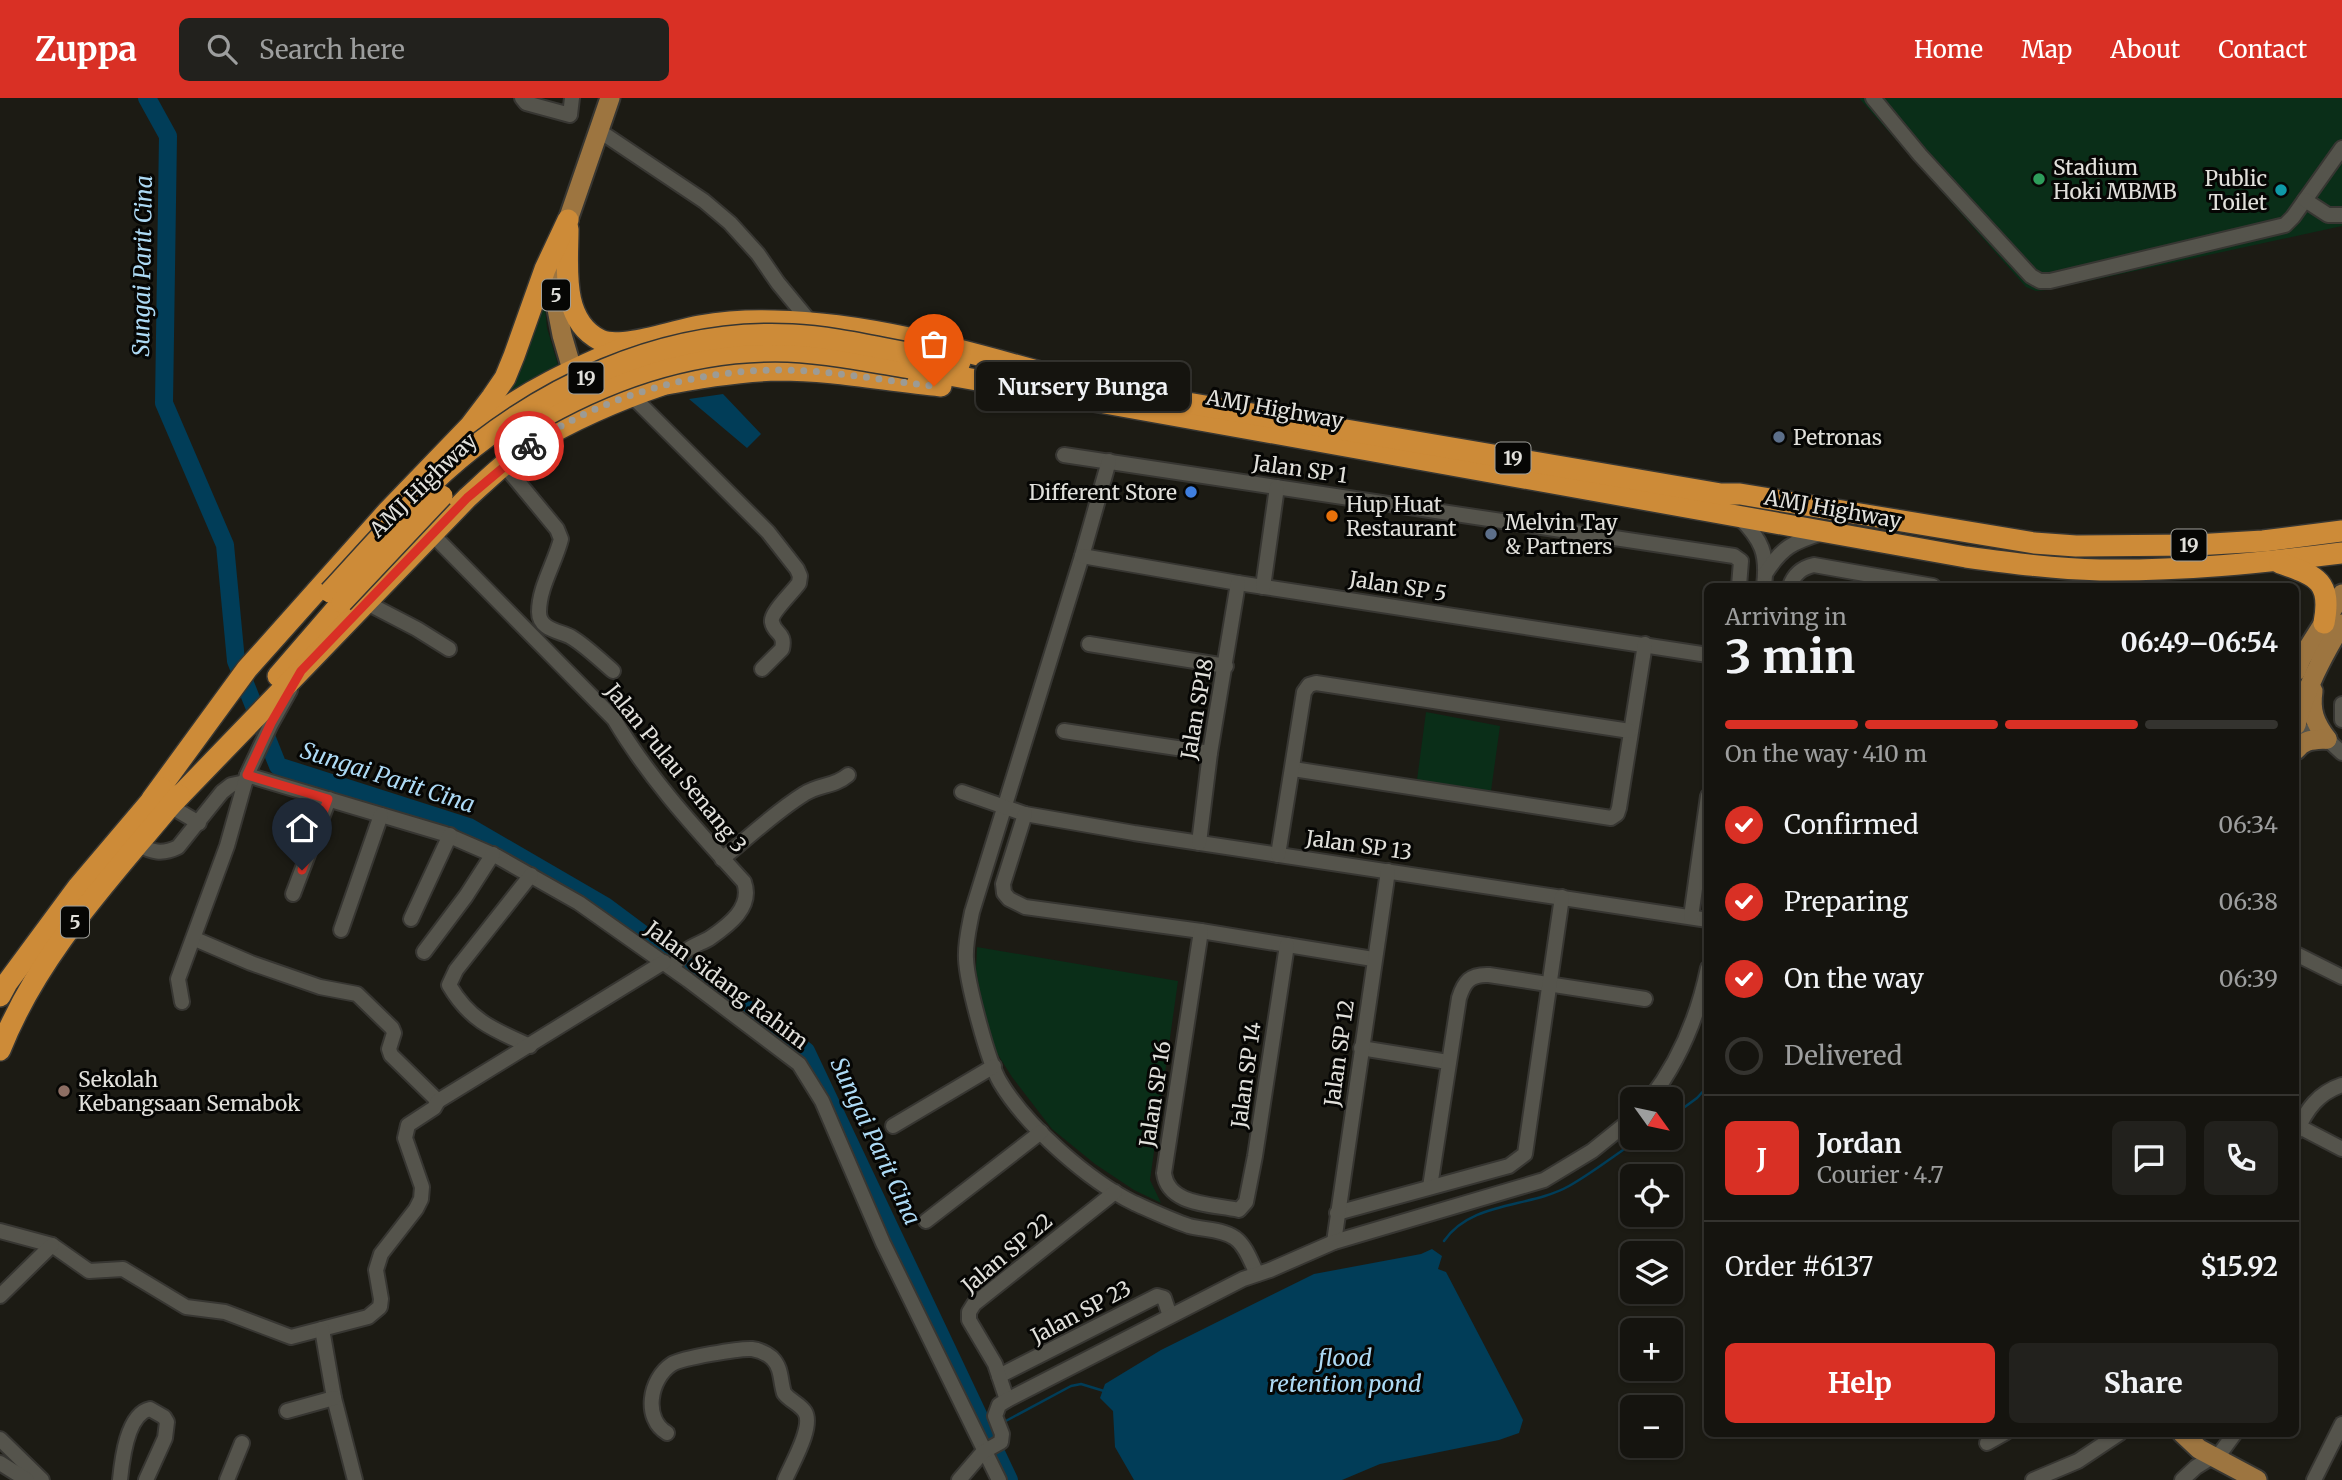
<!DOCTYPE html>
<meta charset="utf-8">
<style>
:root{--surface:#15140f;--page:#22211d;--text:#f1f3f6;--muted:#9d9e9e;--line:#34332f;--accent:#d93025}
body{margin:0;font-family:Merriweather,serif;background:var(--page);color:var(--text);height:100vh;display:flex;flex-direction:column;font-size:26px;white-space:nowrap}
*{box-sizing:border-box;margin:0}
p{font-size:23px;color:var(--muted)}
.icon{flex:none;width:38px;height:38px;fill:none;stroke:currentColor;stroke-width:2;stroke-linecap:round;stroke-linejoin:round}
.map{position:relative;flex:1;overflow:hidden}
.details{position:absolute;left:1704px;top:485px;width:595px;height:854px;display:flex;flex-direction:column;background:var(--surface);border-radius:10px;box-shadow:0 2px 5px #0004,0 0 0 2px var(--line)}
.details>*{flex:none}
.needle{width:46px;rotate:123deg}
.controls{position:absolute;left:1620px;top:989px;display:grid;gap:14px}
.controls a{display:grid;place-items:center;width:63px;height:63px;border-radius:10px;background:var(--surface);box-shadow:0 2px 5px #0004,0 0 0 2px var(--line);font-size:35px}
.pin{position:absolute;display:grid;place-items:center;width:60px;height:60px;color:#fff;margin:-72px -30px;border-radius:50% 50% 50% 0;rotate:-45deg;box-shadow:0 0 7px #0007}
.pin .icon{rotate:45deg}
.courier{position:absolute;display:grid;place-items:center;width:70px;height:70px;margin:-35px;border:5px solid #d93025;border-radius:50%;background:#fff;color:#222;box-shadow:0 2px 9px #0007}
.bubble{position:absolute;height:49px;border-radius:10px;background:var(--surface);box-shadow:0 2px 5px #0004,0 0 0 2px var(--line);font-size:23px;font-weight:700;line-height:49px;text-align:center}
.headline em{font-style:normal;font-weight:700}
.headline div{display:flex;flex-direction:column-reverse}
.headline{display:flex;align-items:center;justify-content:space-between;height:119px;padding:0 21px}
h1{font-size:46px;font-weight:700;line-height:52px}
.bar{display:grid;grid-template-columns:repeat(4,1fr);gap:10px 7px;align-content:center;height:84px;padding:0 21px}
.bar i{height:9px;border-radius:5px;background:var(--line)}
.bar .selected{background:var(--accent)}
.bar p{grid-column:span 4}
.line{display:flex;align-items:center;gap:18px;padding:0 21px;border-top:2px solid var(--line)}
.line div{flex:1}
.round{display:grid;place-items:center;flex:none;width:74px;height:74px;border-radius:10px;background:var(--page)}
ol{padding:0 21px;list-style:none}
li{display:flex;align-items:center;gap:21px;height:77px}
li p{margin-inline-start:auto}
li .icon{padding:7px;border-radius:50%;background:var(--accent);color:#fff;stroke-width:4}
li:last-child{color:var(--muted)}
li i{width:38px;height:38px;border:4px solid var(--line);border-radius:50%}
.button{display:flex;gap:14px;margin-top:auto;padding:14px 21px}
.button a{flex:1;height:80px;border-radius:10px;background:var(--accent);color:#fff;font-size:28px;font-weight:700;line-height:80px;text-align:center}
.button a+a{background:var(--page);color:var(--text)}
header{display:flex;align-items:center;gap:42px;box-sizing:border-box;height:98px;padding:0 35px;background:var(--accent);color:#fff}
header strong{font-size:33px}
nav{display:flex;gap:38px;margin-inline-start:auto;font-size:24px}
.search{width:490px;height:63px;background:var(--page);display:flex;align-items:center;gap:18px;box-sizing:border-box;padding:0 24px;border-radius:10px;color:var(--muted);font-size:26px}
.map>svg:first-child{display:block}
.green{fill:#0a2e18}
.water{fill:#013d58}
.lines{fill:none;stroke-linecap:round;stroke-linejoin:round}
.stream{stroke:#013d58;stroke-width:2.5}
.river{stroke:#013d58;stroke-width:18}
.minor-casing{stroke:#373632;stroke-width:18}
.major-casing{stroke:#373632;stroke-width:23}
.highway-casing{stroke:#373632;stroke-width:24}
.minor{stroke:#55544c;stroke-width:14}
.major{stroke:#9d7540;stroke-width:19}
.highway{stroke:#cd8b38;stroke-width:21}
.highway-bridge-casing{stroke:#373632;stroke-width:24;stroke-linecap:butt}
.highway-bridge{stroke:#cd8b38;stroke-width:21}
.done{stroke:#9c9b95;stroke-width:7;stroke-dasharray:0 12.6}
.route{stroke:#d93025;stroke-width:9}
.leisure-dot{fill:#2e9e5b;stroke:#060604;stroke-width:2.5}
.culture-dot{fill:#0f9aa8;stroke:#060604;stroke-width:2.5}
.service-dot{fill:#5c6f8a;stroke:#060604;stroke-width:2.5}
.shop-dot{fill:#3f7fe0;stroke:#060604;stroke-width:2.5}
.food-dot{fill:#e8710a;stroke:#060604;stroke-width:2.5}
.education-dot{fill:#8d6e63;stroke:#060604;stroke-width:2.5}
.labels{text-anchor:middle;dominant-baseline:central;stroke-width:6;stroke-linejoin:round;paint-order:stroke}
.shield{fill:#060604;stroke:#9f9f9a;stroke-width:2}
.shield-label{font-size:19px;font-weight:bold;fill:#e1e0db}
.poi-label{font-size:21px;fill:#e1e0db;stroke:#060604;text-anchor:start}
.street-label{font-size:21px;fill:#e1e0db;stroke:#060604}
.water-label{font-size:23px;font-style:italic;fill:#addaf5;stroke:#060604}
</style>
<header>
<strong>Zuppa</strong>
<div class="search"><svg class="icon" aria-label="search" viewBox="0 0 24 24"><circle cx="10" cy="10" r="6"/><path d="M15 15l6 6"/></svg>Search here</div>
<nav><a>Home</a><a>Map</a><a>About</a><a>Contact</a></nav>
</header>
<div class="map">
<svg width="2342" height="1382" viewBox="0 0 2342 1382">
<rect width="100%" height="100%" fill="#1c1b14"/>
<g class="green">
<path d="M1859,0H2342V128L2047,192L2036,193L2026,189Z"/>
<path d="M543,187L547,230L559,270L498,303Z"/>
<path d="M1426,614L1500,628L1491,693L1417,682Z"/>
<path d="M977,849L1178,883L1150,1082L1161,1105L1134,1092L1095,1066L1052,1031L1012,979L990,944L976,872Z"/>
</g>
<g class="water">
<path d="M723,296L761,336L747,350L689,301Z"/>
<path d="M1432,1151L1442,1158L1438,1171L1446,1174L1515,1306L1523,1322L1519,1335L1499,1342L1380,1366L1342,1382H1134L1115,1349L1113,1313L1100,1300L1105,1286L1161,1252L1314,1176L1421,1156Z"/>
</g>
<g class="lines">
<g class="stream">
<path d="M1671,1019L1697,1000L1708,988"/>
<path d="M1444,1143C1471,1103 1530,1110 1569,1088C1594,1074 1617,1055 1641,1040"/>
<path d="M1002,1325L1071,1288L1081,1286L1104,1293"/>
</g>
<path class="river" d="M147,0L168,38L164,305L225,447L236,563L278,668L469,729L605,808L660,849L806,953L1009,1382"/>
<g class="minor-casing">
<g id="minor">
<path d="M522,0L526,5L570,17L572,0"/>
<path d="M1873,0L1920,57L2031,178L2040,183H2050L2285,127L2293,119L2342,50"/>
<path d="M598,32L704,103L730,125L758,156L778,185L811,225"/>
<path d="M2305,102L2328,117H2342"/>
<path d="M631,297L768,434L797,471L800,478L799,485C793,494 770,515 772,524C774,536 786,534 782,551L762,571"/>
<path d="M1064,357L1734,458L1741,463L1739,488"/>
<path d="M1109,363L1082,458L972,814C969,830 965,845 966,861C967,885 988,964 1000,984C1026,1028 1089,1083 1134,1105C1152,1113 1171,1122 1189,1128C1204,1132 1222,1131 1235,1140C1246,1148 1251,1164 1257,1176"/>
<path d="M504,367L557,431L561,441C555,465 539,489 539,514C539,532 560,533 571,539C586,548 600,562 613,573"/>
<path d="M1739,419C1762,442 1768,456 1764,488"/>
<path d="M432,436L614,621C650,682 697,732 744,784C753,809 729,827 710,840C702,845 693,847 686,853C681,857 677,864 672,870"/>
<path d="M1082,458L1238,485L1708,557"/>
<path d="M1765,476C1782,449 1793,444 1822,435"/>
<path d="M1790,488C1794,476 1801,470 1814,467L1933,488"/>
<path d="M1263,489L1277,389"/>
<path d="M367,505L417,531L449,551"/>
<path d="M1089,546L1226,568"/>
<path d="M2342,606V622"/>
<path d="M2296,630L2327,641L2342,655"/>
<path d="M1064,633L1210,655"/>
<path d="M1293,671L1611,720L1617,716L1619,710L1645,546"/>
<path d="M247,677L445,736L498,759L579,805L688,882L799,966L822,1003L883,1145L999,1382"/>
<path d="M962,694L1025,716L1134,735L1708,822"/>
<path d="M170,708L199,725"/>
<path d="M1025,716L1003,786L1004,795L1009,801L1025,809L1201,833L1373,861"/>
<path d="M1199,745L1210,655L1238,485"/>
<path d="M136,746C152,754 162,757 178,749L222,694L231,687L245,684"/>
<path d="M1278,757L1304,594L1309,587L1316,585L1630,633"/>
<path d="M722,761C749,739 775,714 804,696C819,686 834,689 848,677"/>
<path d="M293,796L329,701"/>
<path d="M1691,819L1708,698"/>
<path d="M411,821L450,737"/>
<path d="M341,832L381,717"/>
<path d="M1201,833L1164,1075C1168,1108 1213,1106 1239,1112L1246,1104L1255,1058L1287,847"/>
<path d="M195,841L251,865L320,889L357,896L392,930L394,935L389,951L391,957L438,1003"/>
<path d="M424,854L466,798L493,756"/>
<path d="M2296,856L2342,879"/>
<path d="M182,904L178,881L227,748L247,677L271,626L290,592"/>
<path d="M530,948C494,932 470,923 449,887L456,872L531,777"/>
<path d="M1361,950L1448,964"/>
<path d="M1650,1001C1680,962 1698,918 1708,870"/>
<path d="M2296,1027L2342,1051"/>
<path d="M893,1028L994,968"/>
<path d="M2296,1034C2307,1011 2318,995 2342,987"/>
<path d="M1430,1089L1459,900C1464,884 1470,876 1489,877L1645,901"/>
<path d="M1337,1115L1509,1068L1525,1056L1562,799"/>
<path d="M926,1123L1041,1034"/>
<path d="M0,1133L52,1147L89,1173L123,1171L186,1209L225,1214L291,1239L368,1219L380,1209L381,1201L376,1172L381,1156L416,1111L421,1101L422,1089L405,1040L408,1027L434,1010L438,1003L664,864"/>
<path d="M1334,1144L1388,773"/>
<path d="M0,1198L52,1147"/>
<path d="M322,1231L334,1300L355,1382"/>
<path d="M999,1278L1157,1198L1164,1200L1170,1218"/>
<path d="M1007,1302L995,1266L969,1222V1214L974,1206L1115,1094"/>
<path d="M287,1313L334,1300"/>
<path d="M667,1335C643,1321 649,1281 672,1266C682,1260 740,1250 752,1251C760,1252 766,1255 772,1260C782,1270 780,1282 784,1295C790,1303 800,1306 805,1314C814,1329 791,1367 785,1382"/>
<path d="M0,1341L42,1382"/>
<path d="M1987,1345L2005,1335"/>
<path d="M2216,1361L2235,1335"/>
<path d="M0,1365L27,1382"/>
<path d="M120,1382C122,1362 127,1316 150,1311L164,1319L167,1324L165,1340L146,1382"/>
<path d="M227,1382L242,1345"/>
<path d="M959,1382L983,1354L1001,1344L1002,1336L995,1318L999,1307L1007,1302L1243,1181L1270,1172L1334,1144L1544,1082L1592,1053L1633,1020"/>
<path d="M2033,1382L2078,1363L2120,1335"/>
<path d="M2182,1382L2196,1369L2212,1359"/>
<path d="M2314,1382L2342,1326"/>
</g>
</g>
<g class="major-casing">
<g id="major">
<path d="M576,285L562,237L557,211L556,182L568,122L610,0"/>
<path d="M2296,573L2301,561L2342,496"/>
<path d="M2313,593C2310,613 2315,625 2327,641"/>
<path d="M2296,627C2306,590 2322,559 2342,526"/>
<path d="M2296,652C2304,641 2314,642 2327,641"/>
<path d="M2182,1335L2199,1351L2257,1382"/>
</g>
</g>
<g class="highway-casing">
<g id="highway">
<path d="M568,131C568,168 560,222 600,242C621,252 676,232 699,228C723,224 749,222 774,223C882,225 987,260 1091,288"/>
<path d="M913,256L960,264"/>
<path d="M910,270L1966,459C2010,465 2055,471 2100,472C2181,473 2261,465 2342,455"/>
<path d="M650,289C692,281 736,273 779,272C833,272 887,283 941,288"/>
<path d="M1164,301L1721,396H1740L2034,445L2076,448L2195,447L2263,443L2342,433"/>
<path d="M479,329C524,294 575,270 628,248"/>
<path d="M2280,465C2316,478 2332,482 2324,525"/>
<path d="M278,578L342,504"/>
<path d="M152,701L247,571L388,413L470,328L492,299L505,280L514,258L545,171L568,122"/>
<path d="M170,708L467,400C488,381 509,360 534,345C574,321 618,302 662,287"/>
<path d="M0,898L7,885L78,789L162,690"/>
<path d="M0,952C39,853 113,778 179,697"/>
</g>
</g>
<use href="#minor" class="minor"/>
<use href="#major" class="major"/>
<use href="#highway" class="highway"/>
<g class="highway-bridge-casing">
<g id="highway-bridge">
<path d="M529,327C608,280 695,250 788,253C829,255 870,263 910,270"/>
<path d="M330,494C367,454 404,411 444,374C538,290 663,230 792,237C833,239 874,249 913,256"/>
<path d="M342,504L442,398"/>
</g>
</g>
<use href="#highway-bridge" class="highway-bridge"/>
</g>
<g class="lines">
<path class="done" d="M529,348C599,299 695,272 780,272C832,272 883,283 934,288"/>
<path class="route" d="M302,772L328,701L247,677L271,625L301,573L467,400L529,348"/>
</g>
<circle class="leisure-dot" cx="2039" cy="81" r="7"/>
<circle class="culture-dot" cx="2281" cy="92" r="7"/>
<g class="service-dot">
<circle cx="1779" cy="339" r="7"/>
<circle cx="1491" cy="436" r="7"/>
</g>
<circle class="shop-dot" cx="1191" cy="394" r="7"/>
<circle class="food-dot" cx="1332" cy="418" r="7"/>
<circle class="education-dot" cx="64" cy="993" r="7"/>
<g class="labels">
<g class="shield">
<rect x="542" y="181.5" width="28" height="31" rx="5"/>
<rect x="568.5" y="264.5" width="35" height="31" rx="5"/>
<rect x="1495.5" y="344.5" width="35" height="31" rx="5"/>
<rect x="2171.5" y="431.5" width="35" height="31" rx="5"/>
<rect x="61" y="808.5" width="28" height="31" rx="5"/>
</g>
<g class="shield-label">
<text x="556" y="197">5</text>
<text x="586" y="280">19</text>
<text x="1513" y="360">19</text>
<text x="2189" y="447">19</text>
<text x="75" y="824">5</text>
</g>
<g class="poi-label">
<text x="2053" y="69">Stadium<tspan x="2053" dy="24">Hoki MBMB</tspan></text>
<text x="2267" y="80" text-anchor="end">Public<tspan x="2267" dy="24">Toilet</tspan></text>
<text x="1793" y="339">Petronas</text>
<text x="1177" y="394" text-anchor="end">Different Store</text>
<text x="1346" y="406">Hup Huat<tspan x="1346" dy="24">Restaurant</tspan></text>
<text x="1505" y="424">Melvin Tay<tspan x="1505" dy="24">&amp; Partners</tspan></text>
<text x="78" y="981">Sekolah<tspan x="78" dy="24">Kebangsaan Semabok</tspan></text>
</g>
<g class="street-label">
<text transform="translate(1275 311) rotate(10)">AMJ Highway</text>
<text transform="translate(1300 371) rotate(8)">Jalan SP 1</text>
<text transform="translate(423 387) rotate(-44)">AMJ Highway</text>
<text transform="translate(1833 411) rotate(10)">AMJ Highway</text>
<text transform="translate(1398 488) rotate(9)">Jalan SP 5</text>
<text transform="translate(1197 611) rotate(-80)">Jalan SP18</text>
<text transform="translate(676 670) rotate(51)">Jalan Pulau Senang 3</text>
<text transform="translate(1359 747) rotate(8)">Jalan SP 13</text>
<text transform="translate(727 887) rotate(37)">Jalan Sidang Rahim</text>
<text transform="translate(1339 955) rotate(-82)">Jalan SP 12</text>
<text transform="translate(1246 977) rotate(-82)">Jalan SP 14</text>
<text transform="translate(1155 996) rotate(-81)">Jalan SP 16</text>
<text transform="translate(1007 1155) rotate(-40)">Jalan SP 22</text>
<text transform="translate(1081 1214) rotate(-28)">Jalan SP 23</text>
</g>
<g class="water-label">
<text transform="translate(142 168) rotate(-89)">Sungai Parit Cina</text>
<text transform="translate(388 679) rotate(18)">Sungai Parit Cina</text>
<text transform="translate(876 1043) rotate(65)">Sungai Parit Cina</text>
<text x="1345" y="1259">flood<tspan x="1345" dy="26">retention pond</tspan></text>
</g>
</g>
</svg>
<div class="controls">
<a><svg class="needle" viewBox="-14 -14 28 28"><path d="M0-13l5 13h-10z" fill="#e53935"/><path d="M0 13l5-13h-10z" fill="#9d9e9e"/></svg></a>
<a><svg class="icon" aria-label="locate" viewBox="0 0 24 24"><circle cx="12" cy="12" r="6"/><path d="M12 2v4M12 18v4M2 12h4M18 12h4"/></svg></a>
<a><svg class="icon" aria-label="layers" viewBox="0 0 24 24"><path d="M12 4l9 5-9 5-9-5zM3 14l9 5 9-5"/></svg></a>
<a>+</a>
<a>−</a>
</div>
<div class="pin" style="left:934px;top:288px;background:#ea580c"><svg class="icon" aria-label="bag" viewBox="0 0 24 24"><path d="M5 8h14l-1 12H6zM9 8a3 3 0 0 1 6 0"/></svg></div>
<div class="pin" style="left:302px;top:772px;background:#1f2937"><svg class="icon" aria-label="home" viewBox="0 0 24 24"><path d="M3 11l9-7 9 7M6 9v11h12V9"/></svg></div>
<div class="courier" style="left:529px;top:348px"><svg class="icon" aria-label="bike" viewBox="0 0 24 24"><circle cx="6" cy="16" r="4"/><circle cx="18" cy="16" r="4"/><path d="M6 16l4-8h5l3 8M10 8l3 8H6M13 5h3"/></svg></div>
<div class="bubble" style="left:976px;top:264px;width:214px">Nursery Bunga</div>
<section class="details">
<div class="headline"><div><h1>3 min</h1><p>Arriving in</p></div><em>06:49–06:54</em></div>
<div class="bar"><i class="selected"></i><i class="selected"></i><i class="selected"></i><i></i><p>On the way · 410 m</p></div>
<ol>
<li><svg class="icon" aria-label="check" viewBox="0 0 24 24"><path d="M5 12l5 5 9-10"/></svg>Confirmed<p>06:34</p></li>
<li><svg class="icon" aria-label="check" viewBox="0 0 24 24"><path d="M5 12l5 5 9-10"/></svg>Preparing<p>06:38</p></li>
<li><svg class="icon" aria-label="check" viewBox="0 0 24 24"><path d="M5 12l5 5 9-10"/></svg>On the way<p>06:39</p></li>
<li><i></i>Delivered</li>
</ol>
<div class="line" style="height:126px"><b class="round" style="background:var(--accent);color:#fff">J</b><div><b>Jordan</b><p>Courier · 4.7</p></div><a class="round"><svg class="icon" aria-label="chat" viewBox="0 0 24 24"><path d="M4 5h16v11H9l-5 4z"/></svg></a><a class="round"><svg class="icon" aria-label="phone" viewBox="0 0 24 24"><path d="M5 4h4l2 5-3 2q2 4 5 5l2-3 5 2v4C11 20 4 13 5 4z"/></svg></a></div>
<div class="line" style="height:91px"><div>Order #6137</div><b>$15.92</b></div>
<div class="button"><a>Help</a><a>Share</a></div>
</section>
</div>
